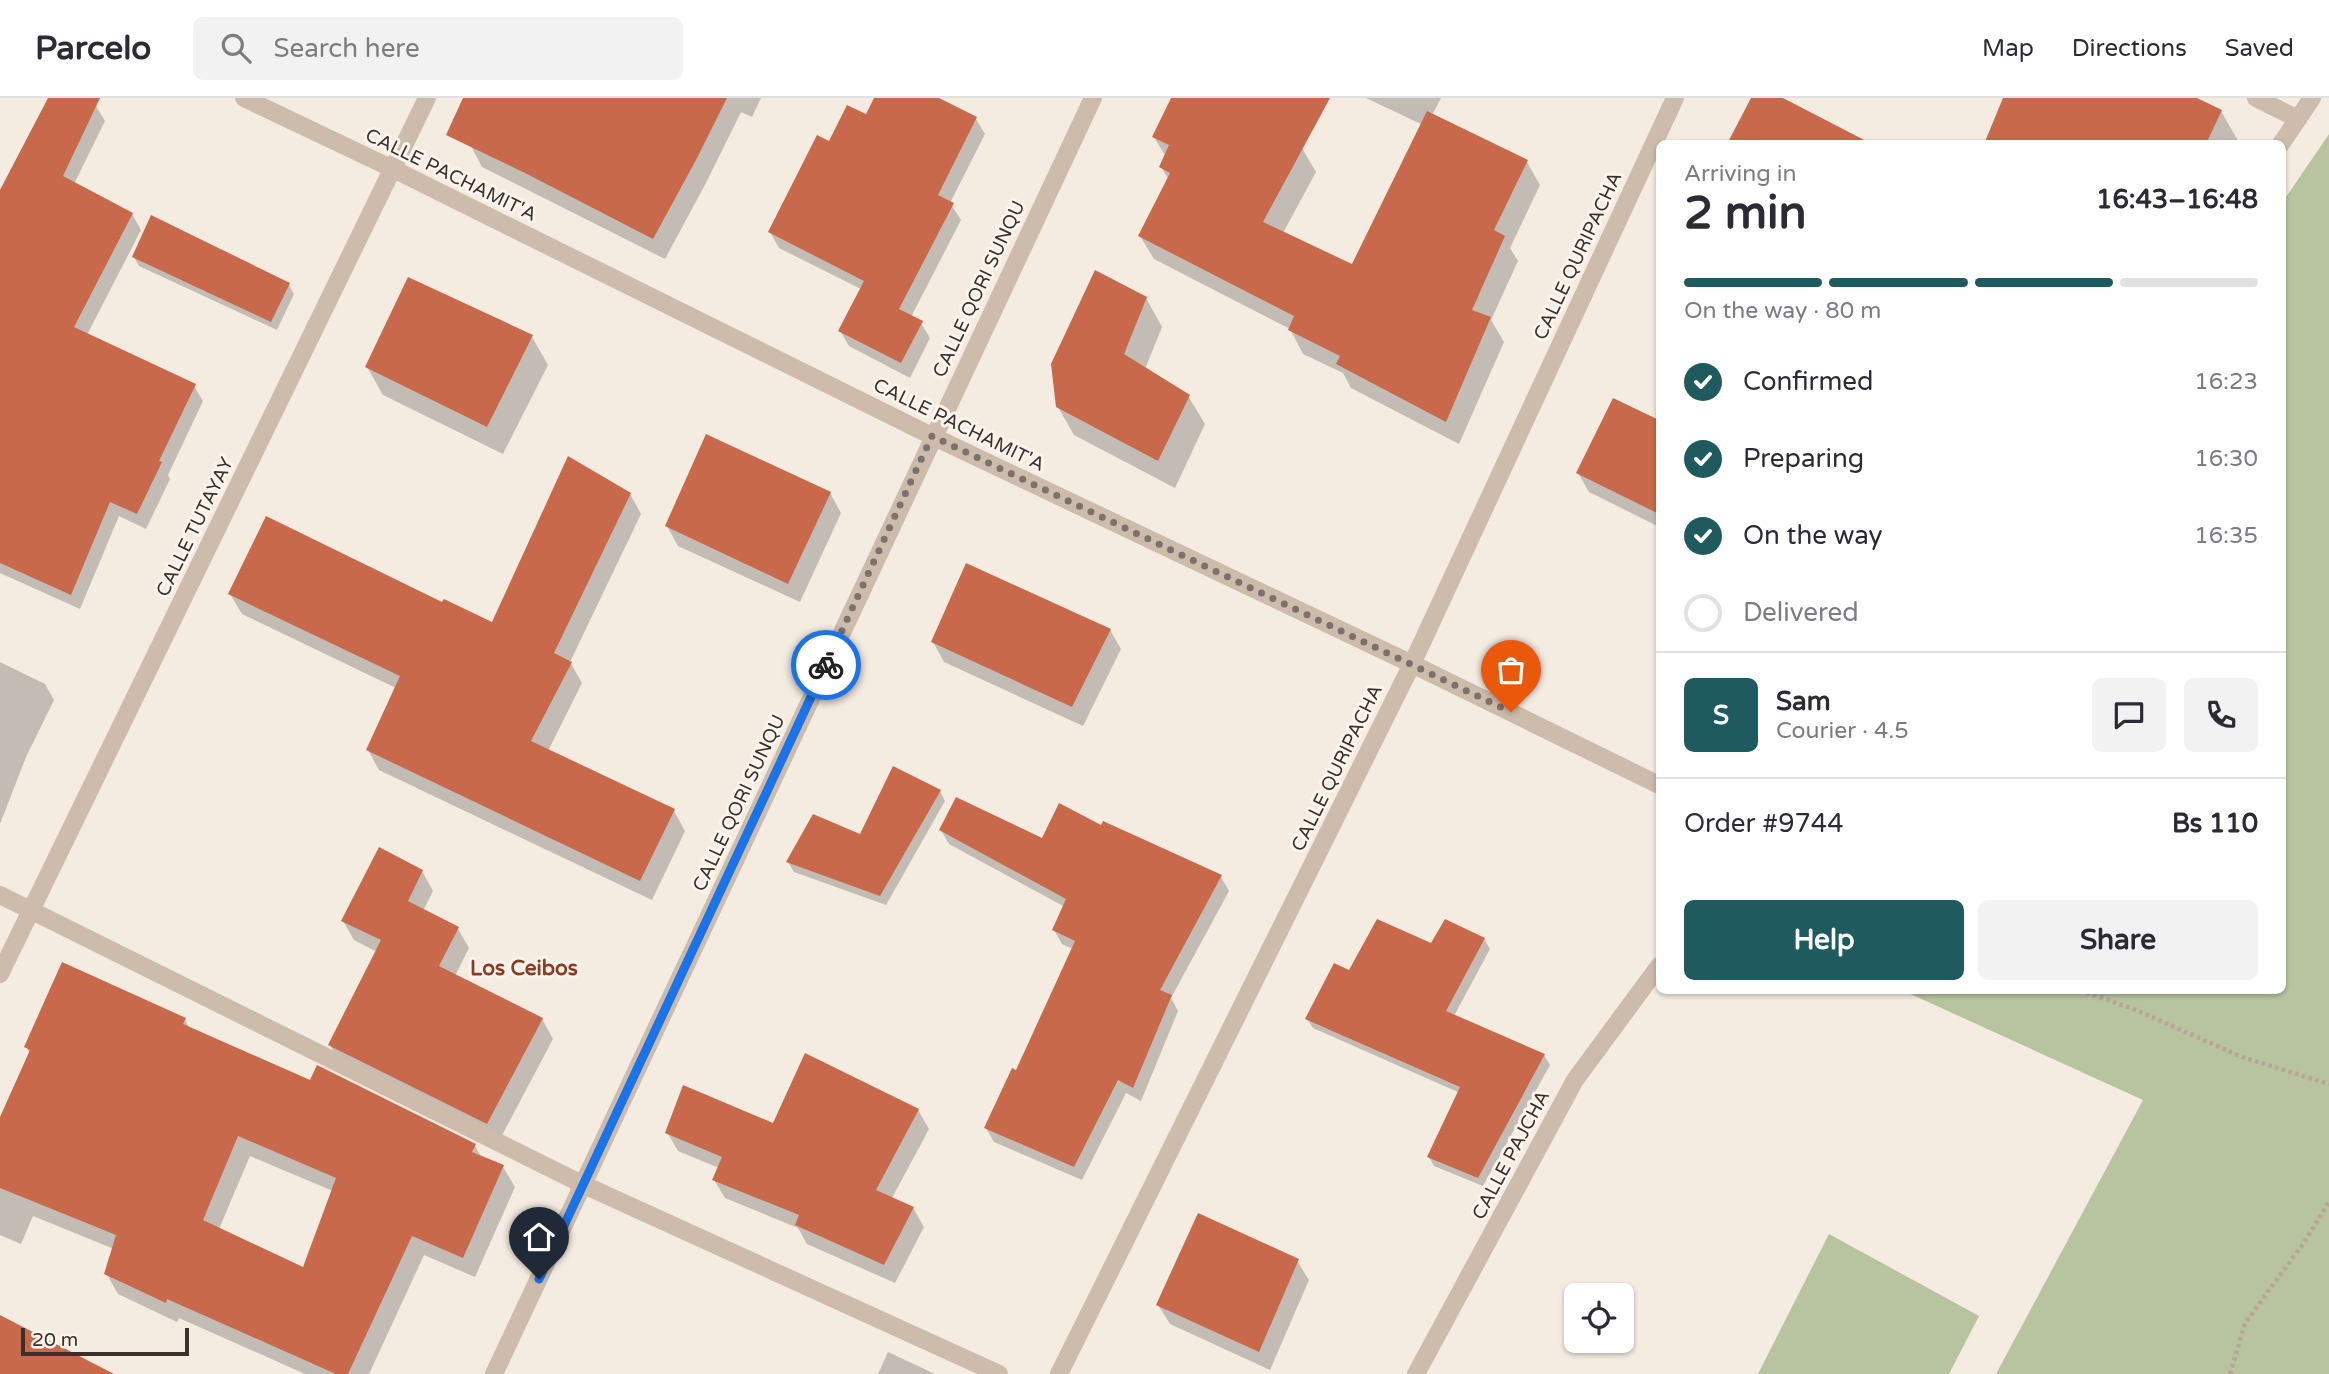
<!DOCTYPE html>
<meta charset="utf-8">
<style>
:root{--surface:#fff;--page:#f2f2f3;--text:#2b2b33;--muted:#7c7c81;--line:#e1e1e2;--accent:#1f5a5e}
body{margin:0;font-family:"Varela Round",sans-serif;background:var(--page);color:var(--text);height:100vh;display:flex;flex-direction:column;font-size:26px;white-space:nowrap}
*{box-sizing:border-box;margin:0}
p{font-size:23px;color:var(--muted)}
.icon{flex:none;width:38px;height:38px;fill:none;stroke:currentColor;stroke-width:2;stroke-linecap:round;stroke-linejoin:round}
.map{position:relative;flex:1;overflow:hidden}
.panel{position:absolute;left:1656px;top:42px;width:630px;height:854px;display:flex;flex-direction:column;background:var(--surface);border-radius:10px;box-shadow:0 2px 5px #0004}
.panel>*{flex:none}
.controls{position:absolute;left:1564px;top:1185px;display:grid;gap:14px}
.controls a{display:grid;place-items:center;width:70px;height:70px;border-radius:10px;background:var(--surface);box-shadow:0 2px 5px #0004;font-size:35px}
.scale{position:absolute;left:21px;bottom:18px;width:168px;box-sizing:border-box;padding-left:7px;border:4px solid #3b302b;border-top:0;font-size:19px;line-height:24px;white-space:nowrap;color:#3b302b;-webkit-text-stroke:5px #fbf5ee;paint-order:stroke}
.pin{position:absolute;display:grid;place-items:center;width:60px;height:60px;color:#fff;margin:-72px -30px;border-radius:50% 50% 50% 0;rotate:-45deg;box-shadow:0 0 7px #0007}
.pin .icon{rotate:45deg}
.courier{position:absolute;display:grid;place-items:center;width:70px;height:70px;margin:-35px;border:5px solid #1a73e8;border-radius:50%;background:#fff;color:#222;box-shadow:0 2px 9px #0007}
.head em{font-style:normal;font-weight:700}
.head div{display:flex;flex-direction:column-reverse}
.head{display:flex;align-items:center;justify-content:space-between;height:119px;padding:0 28px}
h1{font-size:46px;font-weight:700;line-height:52px}
.bar{display:grid;grid-template-columns:repeat(4,1fr);gap:10px 7px;align-content:center;height:84px;padding:0 28px}
.bar i{height:9px;border-radius:5px;background:var(--line)}
.bar .selected{background:var(--accent)}
.bar p{grid-column:span 4}
.line{display:flex;align-items:center;gap:18px;padding:0 28px;border-top:2px solid var(--line)}
.line div{flex:1}
.round{display:grid;place-items:center;flex:none;width:74px;height:74px;border-radius:10px;background:var(--page)}
ol{padding:0 28px;list-style:none}
li{display:flex;align-items:center;gap:21px;height:77px}
li p{margin-inline-start:auto}
li .icon{padding:7px;border-radius:50%;background:var(--accent);color:#fff;stroke-width:4}
li:last-child{color:var(--muted)}
li i{width:38px;height:38px;border:4px solid var(--line);border-radius:50%}
.button{display:flex;gap:14px;margin-top:auto;padding:14px 28px}
.button a{flex:1;height:80px;border-radius:10px;background:var(--accent);color:#fff;font-size:28px;font-weight:700;line-height:80px;text-align:center}
.button a+a{background:var(--page);color:var(--text)}
header{display:flex;align-items:center;gap:42px;box-sizing:border-box;height:98px;padding:0 35px;background:var(--surface);border-bottom:2px solid var(--line)}
header strong{font-size:33px}
nav{display:flex;gap:38px;margin-inline-start:auto;font-size:24px}
.search{width:490px;height:63px;background:var(--page);display:flex;align-items:center;gap:18px;box-sizing:border-box;padding:0 24px;border-radius:10px;color:var(--muted);font-size:26px}
.map>svg:first-child{display:block}
.green{fill:#b8c4a0}
.shadow{fill:#0003;fill-rule:evenodd}
.building{fill:#c8694b;fill-rule:evenodd}
.lines{fill:none;stroke-linecap:round;stroke-linejoin:round}
.path{stroke:#b9a596;stroke-width:4.5;stroke-dasharray:3.5 3.5;stroke-linecap:butt}
.minor{stroke:#cdbbac;stroke-width:18}
.done{stroke:#7c716b;stroke-width:7;stroke-dasharray:0 12.6}
.route{stroke:#1a73e8;stroke-width:9}
.labels{text-anchor:middle;dominant-baseline:central;stroke-width:6;stroke-linejoin:round;paint-order:stroke}
.street-label{font-size:19px;fill:#3b302b;stroke:#fbf5ee}
.neighbourhood-label{font-size:21px;font-weight:bold;fill:#8c3b22;stroke:#fbf5ee}
</style>
<header>
<strong>Parcelo</strong>
<div class="search"><svg class="icon" aria-label="search" viewBox="0 0 24 24"><circle cx="10" cy="10" r="6"/><path d="M15 15l6 6"/></svg>Search here</div>
<nav><a>Map</a><a>Directions</a><a>Saved</a></nav>
</header>
<div class="map">
<svg width="2329" height="1276" viewBox="0 0 2329 1276">
<rect width="100%" height="100%" fill="#f4ebe1"/>
<g class="green">
<path d="M2329,36V1276H1996L2143,1002L1904,893L2282,892V105Z"/>
<path d="M1829,1136L1979,1218L1949,1276H1758Z"/>
</g>
<g class="shadow">
<path d="M50,0H80L96,8L105,23L74,86L132,116L141,132L87,237L194,288L203,303L168,377L170,381L146,431L119,418L80,511L0,475V96Z"/>
<path d="M496,0H761L752,19L741,14L707,83L665,161L482,69L471,48Z"/>
<path d="M876,0H935L976,21L985,36L950,105L961,122L911,219L921,225L930,240L910,280L849,248L840,233L861,191L779,150L770,134L829,45L867,18Z"/>
<path d="M1173,0H1200L1302,50L1316,74L1283,135L1353,168L1423,27L1366,0H1441L1432,17L1527,64L1540,87L1510,150L1518,163L1491,222L1504,244L1459,346L1351,290L1343,275L1303,256L1290,231L1154,161L1140,138L1169,82L1161,69L1166,59L1154,39Z"/>
<path d="M2005,0H2194L2221,13L2237,41L2235,46H1992Z"/>
<path d="M134,159L289,187L294,196L277,232L139,168Z"/>
<path d="M1146,200L1162,229L1145,271L1188,298L1205,326L1175,390L1074,337L1058,309Z"/>
<path d="M532,239L548,267L503,356L383,297L367,269Z"/>
<path d="M1659,324V429L1589,394L1578,375Z"/>
<path d="M830,395L841,415L800,504L678,448L667,428Z"/>
<path d="M630,396L641,416L570,564L582,585L548,653L674,713L685,733L652,802L379,672L368,652L396,590L242,516L230,496L443,506L493,526Z"/>
<path d="M1110,532L1121,551L1083,628L944,564L933,544Z"/>
<path d="M0,564L45,586L54,602L26,659L0,726Z"/>
<path d="M940,693L945,703L886,807L794,774L788,764L861,739Z"/>
<path d="M1102,730L1221,779L1229,793L1171,900L1178,913L1141,1003L1126,995L1082,1082L994,1044L986,1030L1017,975L1073,851L1062,846L1054,832L1065,809L949,746L941,732L1043,743Z"/>
<path d="M422,773L433,793L423,813L458,831L469,850L455,878L542,921L553,941L498,1045L341,967L330,947L377,854L354,842L343,823Z"/>
<path d="M1484,841L1490,851L1454,918L1544,957L1550,967L1483,1088L1434,1068L1429,1059L1460,995L1313,930L1307,921L1350,874L1432,848Z"/>
<path d="M185,922L190,931L311,984L475,1048L482,1060L503,1069L515,1089L475,1179L424,1157L369,1276H305L179,1220L177,1224L118,1196L106,1175L114,1151L33,1118L21,1146L0,1137V1023L30,956L26,948ZM250,1058L333,1093L304,1171L219,1131Z"/>
<path d="M918,1012L929,1031L892,1100L913,1110L924,1129L895,1185L807,1146L798,1130L725,1100L714,1082L719,1070L678,1053L667,1034L774,1027Z"/>
<path d="M1297,1163L1309,1182L1270,1272L1170,1226L1158,1207Z"/>
<path d="M888,1254L935,1276H878Z"/>
</g>
<g class="building">
<path d="M48,0H100L63,78L133,115L74,229L196,286L159,363L162,364L137,416L110,404L71,497L0,465V92Z"/>
<path d="M463,0H727L696,62L653,141L527,76L446,37Z"/>
<path d="M874,0H939L977,19L938,97L954,105L899,211L923,223L901,265L838,233L864,183L768,134L817,37L829,43L847,7L866,16Z"/>
<path d="M1171,0H1330L1263,124L1352,166L1427,13L1528,62L1494,132L1505,138L1472,212L1491,219L1446,324L1336,266L1340,258L1288,232L1294,218L1138,138L1170,75L1159,69L1169,47L1152,39Z"/>
<path d="M1751,0H1783L1872,46H1727Z"/>
<path d="M2003,0H2197L2222,12L2206,46H1984Z"/>
<path d="M151,117L290,185L271,224L132,159Z"/>
<path d="M1095,172L1147,199L1124,256L1190,297L1158,363L1056,309L1051,266Z"/>
<path d="M408,179L533,237L487,329L365,269Z"/>
<path d="M1613,300L1659,322V416L1576,375Z"/>
<path d="M706,336L831,394L788,486L665,428Z"/>
<path d="M568,358L631,395L554,555L572,564L531,643L675,711L640,783L366,652L400,578L228,496L266,418L442,504L444,501L492,524Z"/>
<path d="M966,465L1111,531L1072,609L931,544Z"/>
<path d="M893,668L941,692L880,798L786,764L813,716L860,736Z"/>
<path d="M956,699L1042,740L1059,705L1101,727L1103,723L1222,777L1160,892L1172,897L1133,990L1118,982L1074,1069L984,1030L1012,970L1016,972L1075,843L1052,832L1066,801L939,732Z"/>
<path d="M379,749L423,772L408,803L459,829L439,868L543,920L487,1026L328,947L381,842L341,823Z"/>
<path d="M1377,821L1431,845L1445,821L1485,840L1446,913L1545,956L1478,1080L1427,1059L1460,989L1305,921L1334,865L1349,872Z"/>
<path d="M62,864L186,920L183,926L310,982L317,967L476,1046L472,1054L504,1067L463,1160L412,1138L348,1276H336L167,1201L166,1205L104,1176L116,1137L0,1090V1019L30,952L24,949ZM238,1038L336,1080L303,1169L203,1122Z"/>
<path d="M805,955L919,1011L876,1092L914,1109L884,1167L795,1127L799,1117L712,1082L722,1059L665,1035L683,987L773,1025Z"/>
<path d="M1198,1115L1299,1161L1259,1254L1156,1207Z"/>
<path d="M0,1217L114,1276H0Z"/>
</g>
<g class="lines">
<g class="path">
<path d="M2080,892L2136,912L2242,959L2329,986"/>
<path d="M2230,1276L2245,1225L2303,1146L2329,1104"/>
</g>
<g class="minor">
<path d="M244,0L393,71L932,338L1412,566L1659,687"/>
<path d="M2256,0L2298,21"/>
<path d="M2281,46L2312,0"/>
<path d="M0,797L584,1087L999,1276"/>
<path d="M0,876L427,0"/>
<path d="M494,1276L1093,0"/>
<path d="M1059,1276L1412,566L1675,0"/>
<path d="M1416,1276L1575,982L1659,868"/>
</g>
</g>
<g class="lines">
<path class="done" d="M826,567L932,338L1511,614"/>
<path class="route" d="M539,1181L826,567"/>
</g>
<g class="labels">
<g class="street-label">
<text transform="translate(451 77) rotate(26)">CALLE PACHAMIT'A</text>
<text transform="translate(1578 158) rotate(-65)">CALLE QURIPACHA</text>
<text transform="translate(979 191) rotate(-65)">CALLE QORI SUNQU</text>
<text transform="translate(959 327) rotate(26)">CALLE PACHAMIT'A</text>
<text transform="translate(195 429) rotate(-64)">CALLE TUTAYAY</text>
<text transform="translate(1337 670) rotate(-64)">CALLE QURIPACHA</text>
<text transform="translate(739 705) rotate(-65)">CALLE QORI SUNQU</text>
<text transform="translate(1511 1057) rotate(-62)">CALLE PAJCHA</text>
</g>
<g class="neighbourhood-label">
<text x="524" y="870">Los Ceibos</text>
</g>
</g>
</svg>
<div class="controls">
<a><svg class="icon" aria-label="locate" viewBox="0 0 24 24"><circle cx="12" cy="12" r="6"/><path d="M12 2v4M12 18v4M2 12h4M18 12h4"/></svg></a>
</div>
<div class="scale">20 m</div>
<div class="pin" style="left:1511px;top:614px;background:#ea580c"><svg class="icon" aria-label="bag" viewBox="0 0 24 24"><path d="M5 8h14l-1 12H6zM9 8a3 3 0 0 1 6 0"/></svg></div>
<div class="pin" style="left:539px;top:1181px;background:#1f2937"><svg class="icon" aria-label="home" viewBox="0 0 24 24"><path d="M3 11l9-7 9 7M6 9v11h12V9"/></svg></div>
<div class="courier" style="left:826px;top:567px"><svg class="icon" aria-label="bike" viewBox="0 0 24 24"><circle cx="6" cy="16" r="4"/><circle cx="18" cy="16" r="4"/><path d="M6 16l4-8h5l3 8M10 8l3 8H6M13 5h3"/></svg></div>
<section class="panel">
<div class="head"><div><h1>2 min</h1><p>Arriving in</p></div><em>16:43–16:48</em></div>
<div class="bar"><i class="selected"></i><i class="selected"></i><i class="selected"></i><i></i><p>On the way · 80 m</p></div>
<ol>
<li><svg class="icon" aria-label="check" viewBox="0 0 24 24"><path d="M5 12l5 5 9-10"/></svg>Confirmed<p>16:23</p></li>
<li><svg class="icon" aria-label="check" viewBox="0 0 24 24"><path d="M5 12l5 5 9-10"/></svg>Preparing<p>16:30</p></li>
<li><svg class="icon" aria-label="check" viewBox="0 0 24 24"><path d="M5 12l5 5 9-10"/></svg>On the way<p>16:35</p></li>
<li><i></i>Delivered</li>
</ol>
<div class="line" style="height:126px"><b class="round" style="background:var(--accent);color:#fff">S</b><div><b>Sam</b><p>Courier · 4.5</p></div><a class="round"><svg class="icon" aria-label="chat" viewBox="0 0 24 24"><path d="M4 5h16v11H9l-5 4z"/></svg></a><a class="round"><svg class="icon" aria-label="phone" viewBox="0 0 24 24"><path d="M5 4h4l2 5-3 2q2 4 5 5l2-3 5 2v4C11 20 4 13 5 4z"/></svg></a></div>
<div class="line" style="height:91px"><div>Order #9744</div><b>Bs 110</b></div>
<div class="button"><a>Help</a><a>Share</a></div>
</section>
</div>
